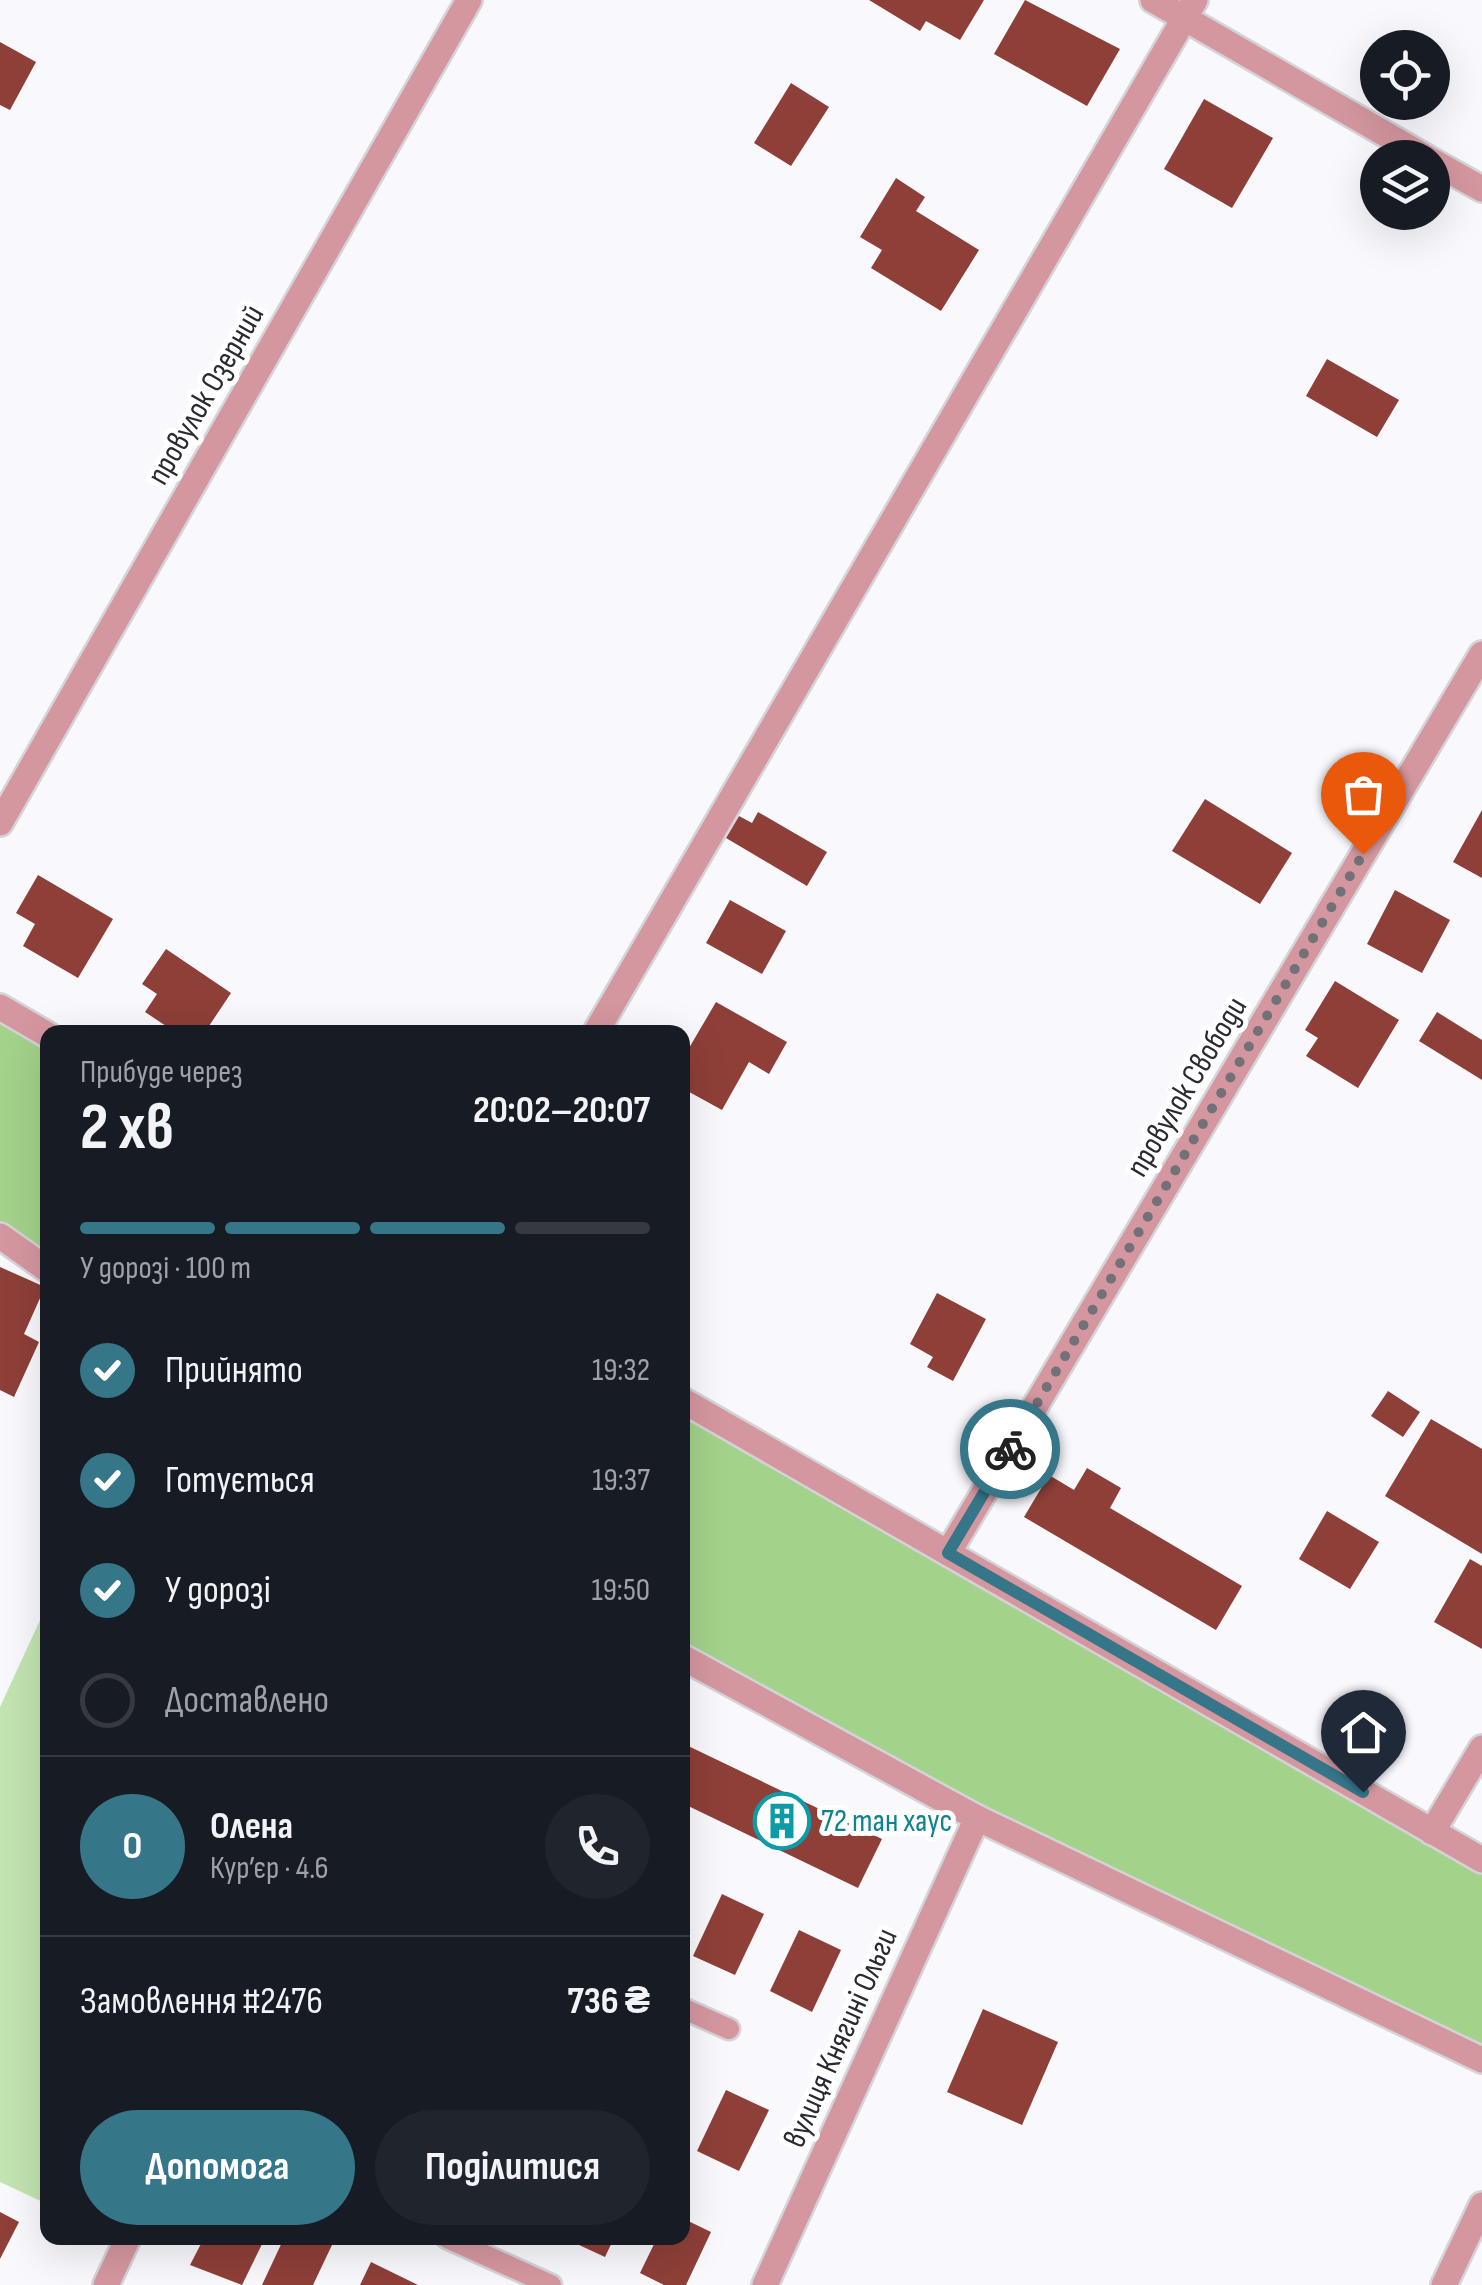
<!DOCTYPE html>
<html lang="uk">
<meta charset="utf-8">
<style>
:root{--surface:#171b24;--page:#20242c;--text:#f1f3f6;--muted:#9ea1a6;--line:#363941;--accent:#357689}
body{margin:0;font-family:"Sofia Sans Condensed",sans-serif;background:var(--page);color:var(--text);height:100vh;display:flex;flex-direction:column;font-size:38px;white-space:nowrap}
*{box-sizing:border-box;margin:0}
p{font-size:32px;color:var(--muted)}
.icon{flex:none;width:55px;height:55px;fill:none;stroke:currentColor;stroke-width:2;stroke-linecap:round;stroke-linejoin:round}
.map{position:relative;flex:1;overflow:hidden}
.side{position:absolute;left:40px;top:1025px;width:650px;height:1220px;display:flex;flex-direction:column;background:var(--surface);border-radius:20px;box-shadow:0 10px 40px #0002}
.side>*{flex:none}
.tools{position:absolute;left:1360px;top:30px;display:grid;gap:20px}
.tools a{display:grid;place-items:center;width:90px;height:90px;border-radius:50%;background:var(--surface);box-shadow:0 10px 40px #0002;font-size:50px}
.pin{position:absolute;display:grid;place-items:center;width:85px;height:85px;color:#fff;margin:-102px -42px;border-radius:50% 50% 50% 0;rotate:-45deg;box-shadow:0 0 10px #0007}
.pin .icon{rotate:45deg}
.courier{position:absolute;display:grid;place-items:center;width:100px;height:100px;margin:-50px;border:8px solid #357689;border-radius:50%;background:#fff;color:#222;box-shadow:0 2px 12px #0007}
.overview em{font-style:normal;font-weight:700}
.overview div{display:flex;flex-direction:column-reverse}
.overview{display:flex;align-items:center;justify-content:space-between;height:170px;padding:0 40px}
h1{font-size:65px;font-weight:700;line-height:75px}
.bar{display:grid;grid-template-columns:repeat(4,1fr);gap:15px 10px;align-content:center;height:120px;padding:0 40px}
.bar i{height:12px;border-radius:8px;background:var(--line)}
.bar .selected{background:var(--accent)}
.bar p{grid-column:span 4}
.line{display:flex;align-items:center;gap:25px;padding:0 40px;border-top:2px solid var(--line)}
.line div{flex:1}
.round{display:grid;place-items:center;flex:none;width:105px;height:105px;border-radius:52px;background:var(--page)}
ol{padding:0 40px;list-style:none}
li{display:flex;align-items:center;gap:30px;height:110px}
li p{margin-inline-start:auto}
li .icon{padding:10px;border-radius:50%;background:var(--accent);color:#fff;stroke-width:4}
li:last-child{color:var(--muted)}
li i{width:55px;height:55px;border:5px solid var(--line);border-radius:50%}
.action{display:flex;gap:20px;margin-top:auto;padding:20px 40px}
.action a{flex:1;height:115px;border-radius:60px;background:var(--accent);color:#fff;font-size:40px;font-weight:700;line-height:115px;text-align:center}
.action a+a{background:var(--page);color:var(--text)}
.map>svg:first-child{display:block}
.green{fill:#c2e4b1}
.forest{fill:#a3d28a}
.building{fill:#8e3f38}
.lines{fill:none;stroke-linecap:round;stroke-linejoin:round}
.service-casing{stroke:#d4d3d8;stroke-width:25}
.minor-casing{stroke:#d4d3d8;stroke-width:30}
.service{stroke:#d5979f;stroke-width:20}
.minor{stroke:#d5979f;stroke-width:25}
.done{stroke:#737178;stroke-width:10;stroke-dasharray:0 18}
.route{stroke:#357689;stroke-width:12}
.labels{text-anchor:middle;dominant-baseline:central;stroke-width:10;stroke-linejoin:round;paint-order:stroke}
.street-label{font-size:32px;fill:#2b2931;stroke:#fff}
.culture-label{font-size:32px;fill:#0d838f;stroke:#fff;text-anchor:start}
</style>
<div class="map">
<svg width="1482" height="2285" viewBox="0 0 1482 2285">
<rect width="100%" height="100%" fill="#f9f8fd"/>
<path class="green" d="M47,1605L48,2204H47L0,2182V1707Z"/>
<g class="forest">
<path d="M0,1007L47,1035V1270L0,1236Z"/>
<path d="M682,1400L1482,1860V2060L683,1657Z"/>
</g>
<g class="building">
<path d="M869,0H984L960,40L926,21L920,31Z"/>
<path d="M1025,0L1120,49L1087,106L994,54Z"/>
<path d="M0,42L36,62L10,110L0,105Z"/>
<path d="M791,83L829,107L791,166L754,143Z"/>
<path d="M1204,99L1273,138L1232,208L1164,169Z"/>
<path d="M896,178L925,197L916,211L979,250L941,311L871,268L882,250L860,237Z"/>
<path d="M1327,359L1399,400L1377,437L1306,396Z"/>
<path d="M1205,799L1292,853L1260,904L1172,851Z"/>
<path d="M1482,810V878L1453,862Z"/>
<path d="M758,812L827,852L807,886L726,838L739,816L752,823Z"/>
<path d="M38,875L113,919L78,978L23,946L35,924L16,913Z"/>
<path d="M1395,890L1450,920L1422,973L1367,944Z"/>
<path d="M730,900L786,931L762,974L706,943Z"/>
<path d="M166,949L231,993L205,1032H175L145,1012L157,994L142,984Z"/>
<path d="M1335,981L1399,1020L1358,1088L1306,1056L1318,1038L1305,1030Z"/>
<path d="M716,1002L787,1042L769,1074L749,1062L722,1110L682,1088V1060Z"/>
<path d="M1437,1012L1482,1040V1080L1419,1041Z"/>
<path d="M0,1267L45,1287L24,1334L39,1342L14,1397L0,1390Z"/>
<path d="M937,1293L986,1319L953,1381L927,1367L933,1357L910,1344Z"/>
<path d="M1388,1391L1420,1412L1403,1437L1371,1416Z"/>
<path d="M1431,1419L1482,1449V1554L1385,1496Z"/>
<path d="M1087,1468L1121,1488L1110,1508L1242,1586L1216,1630L1024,1517L1049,1475L1074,1490Z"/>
<path d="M1327,1511L1379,1542L1350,1589L1299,1559Z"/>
<path d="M1470,1559L1482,1566V1649L1434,1622Z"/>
<path d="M682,1743L882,1839L858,1888L682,1803Z"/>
<path d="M722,1894L764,1914L735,1975L693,1956Z"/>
<path d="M799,1930L841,1950L812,2012L770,1991Z"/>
<path d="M983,2009L1058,2042L1022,2125L947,2092Z"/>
<path d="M726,2090L769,2110L739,2171L697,2151Z"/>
<path d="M0,2212L19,2222L0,2259Z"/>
<path d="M682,2218L711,2232L686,2285H664L640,2273L657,2238H682Z"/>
<path d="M204,2238H265L242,2285L190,2265Z"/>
<path d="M284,2238H316L332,2245L313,2285H262Z"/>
<path d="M564,2238H614L605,2257Z"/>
<path d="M371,2262L418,2285H360Z"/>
</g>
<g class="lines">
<g class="service-casing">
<g id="service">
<path d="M682,2008L729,2029"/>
<path d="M447,2238L551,2285"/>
</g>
</g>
<g class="minor-casing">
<g id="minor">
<path d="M1153,0L1427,158"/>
<path d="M1432,161L1482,189"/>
<path d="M0,823L469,0"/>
<path d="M0,1007L48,1035"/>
<path d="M596,1032L1195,0"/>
<path d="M0,1236L48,1270"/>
<path d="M682,1400L1482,1860"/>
<path d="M948,1553L1482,654"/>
<path d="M682,1657L977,1818L1482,2060"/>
<path d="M1432,1832L1482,1748"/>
<path d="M106,2285L128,2238"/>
<path d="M765,2285L977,1818"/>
<path d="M1444,2285L1482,2205"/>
</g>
</g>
<use href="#service" class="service"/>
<use href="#minor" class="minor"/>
</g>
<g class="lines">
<path class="done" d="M1010,1449L1363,854"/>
<path class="route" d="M1010,1449L948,1553L1363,1792"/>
</g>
<defs>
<g id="building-ring" transform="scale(2.875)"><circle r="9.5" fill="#fff" stroke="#0f9aa8" stroke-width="1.5"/><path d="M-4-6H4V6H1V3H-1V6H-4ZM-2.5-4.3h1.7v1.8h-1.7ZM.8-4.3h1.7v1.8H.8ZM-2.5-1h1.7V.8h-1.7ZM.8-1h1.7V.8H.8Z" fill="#0f9aa8"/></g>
</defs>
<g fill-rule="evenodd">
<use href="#building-ring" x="782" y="1821"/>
</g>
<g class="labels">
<g class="street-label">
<text transform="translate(206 395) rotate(-60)">провулок Озерний</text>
<text transform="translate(1187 1087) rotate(-59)">провулок Свободи</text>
<text transform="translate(841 2038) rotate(-66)">вулиця Княгині Ольги</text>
</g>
<g class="culture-label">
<text x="821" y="1821">72 тан хаус</text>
</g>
</g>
</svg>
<div class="tools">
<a><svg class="icon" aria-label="locate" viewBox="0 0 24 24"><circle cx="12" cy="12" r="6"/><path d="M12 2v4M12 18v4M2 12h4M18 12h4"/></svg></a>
<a><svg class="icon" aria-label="layers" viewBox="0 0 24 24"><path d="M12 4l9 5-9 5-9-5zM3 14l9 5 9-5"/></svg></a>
</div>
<div class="pin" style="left:1363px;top:854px;background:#ea580c"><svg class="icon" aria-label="bag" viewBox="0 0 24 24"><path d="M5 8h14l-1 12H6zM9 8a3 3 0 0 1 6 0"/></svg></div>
<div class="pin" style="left:1363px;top:1792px;background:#1f2937"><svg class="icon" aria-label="home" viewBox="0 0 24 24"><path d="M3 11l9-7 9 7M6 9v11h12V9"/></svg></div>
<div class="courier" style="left:1010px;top:1449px"><svg class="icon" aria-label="bike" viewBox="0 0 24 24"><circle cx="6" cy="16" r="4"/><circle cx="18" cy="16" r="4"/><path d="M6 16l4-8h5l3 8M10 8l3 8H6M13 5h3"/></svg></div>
<section class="side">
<div class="overview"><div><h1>2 хв</h1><p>Прибуде через</p></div><em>20:02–20:07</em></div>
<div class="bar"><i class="selected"></i><i class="selected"></i><i class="selected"></i><i></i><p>У дорозі · 100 m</p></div>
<ol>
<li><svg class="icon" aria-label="check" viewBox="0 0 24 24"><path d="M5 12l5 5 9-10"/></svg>Прийнято<p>19:32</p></li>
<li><svg class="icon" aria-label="check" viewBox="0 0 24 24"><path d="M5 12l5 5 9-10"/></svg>Готується<p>19:37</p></li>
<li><svg class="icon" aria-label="check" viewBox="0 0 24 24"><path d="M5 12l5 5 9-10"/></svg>У дорозі<p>19:50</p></li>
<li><i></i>Доставлено</li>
</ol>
<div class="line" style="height:180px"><b class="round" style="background:var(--accent);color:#fff">О</b><div><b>Олена</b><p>Кур’єр · 4.6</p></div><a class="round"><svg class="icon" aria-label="phone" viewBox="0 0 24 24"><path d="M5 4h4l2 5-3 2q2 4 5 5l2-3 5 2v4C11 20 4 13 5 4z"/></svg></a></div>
<div class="line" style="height:130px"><div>Замовлення #2476</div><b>736 ₴</b></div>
<div class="action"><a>Допомога</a><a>Поділитися</a></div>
</section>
</div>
